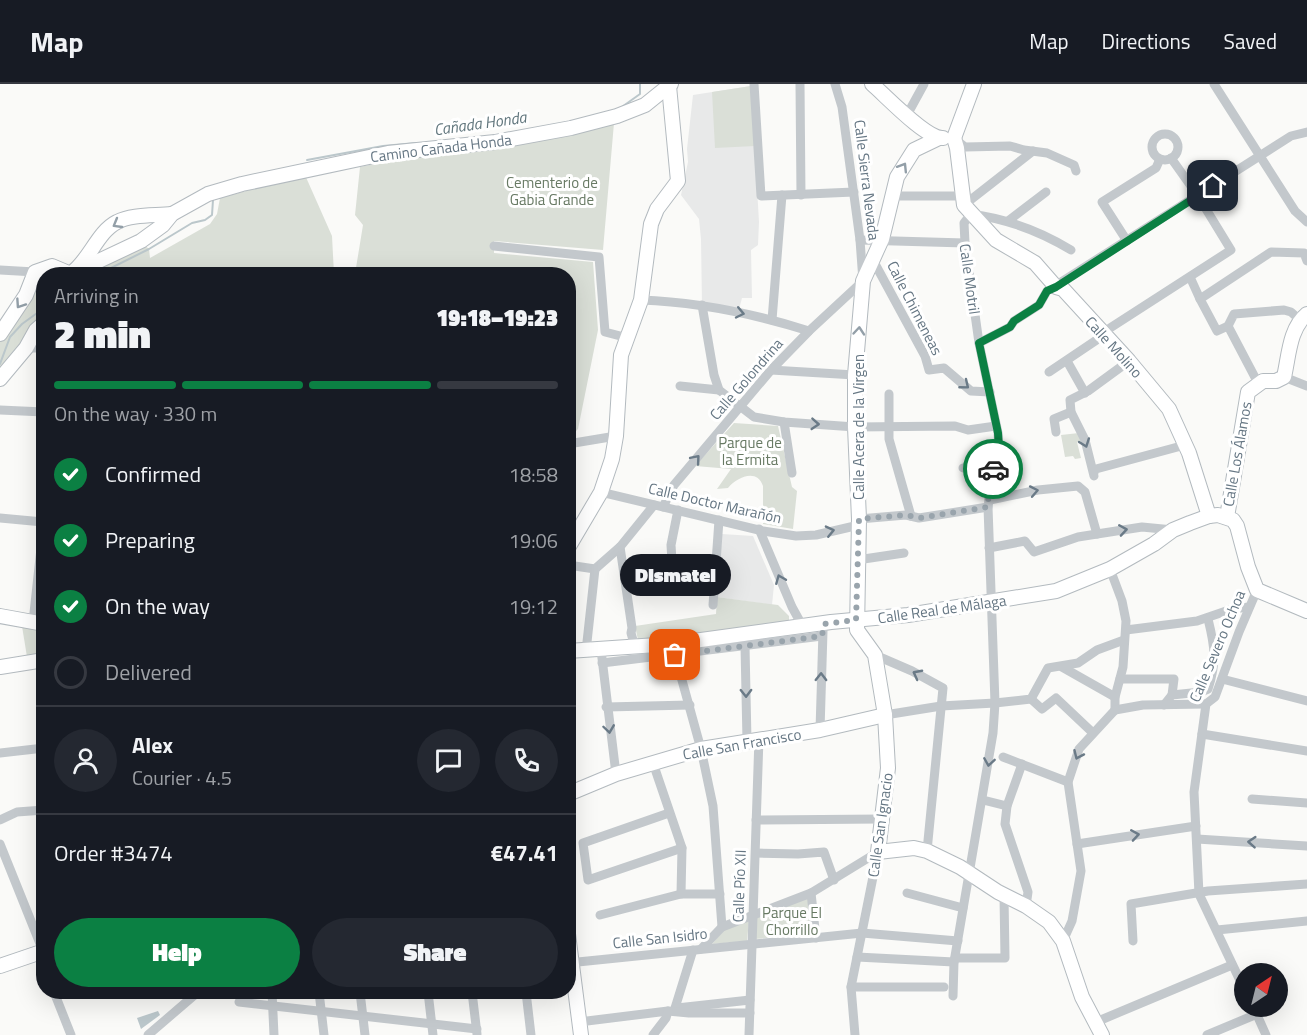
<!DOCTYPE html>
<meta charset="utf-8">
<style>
:root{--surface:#171b24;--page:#242831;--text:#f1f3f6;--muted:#9ea1a6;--line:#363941;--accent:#0b8043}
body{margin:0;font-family:"Titillium Web",sans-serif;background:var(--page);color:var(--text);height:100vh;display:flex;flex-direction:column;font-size:22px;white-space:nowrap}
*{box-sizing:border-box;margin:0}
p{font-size:20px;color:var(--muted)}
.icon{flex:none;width:33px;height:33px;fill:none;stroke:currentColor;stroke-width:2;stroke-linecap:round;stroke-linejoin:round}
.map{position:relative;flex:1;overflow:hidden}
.side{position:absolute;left:36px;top:183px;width:540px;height:732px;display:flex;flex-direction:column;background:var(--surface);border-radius:24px;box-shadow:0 6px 24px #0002}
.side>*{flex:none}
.needle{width:39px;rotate:35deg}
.buttons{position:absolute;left:1234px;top:879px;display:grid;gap:12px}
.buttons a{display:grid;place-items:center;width:54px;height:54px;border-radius:50%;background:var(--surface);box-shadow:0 6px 24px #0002;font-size:30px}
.pin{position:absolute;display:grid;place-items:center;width:51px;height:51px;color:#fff;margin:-26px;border-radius:12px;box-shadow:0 3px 9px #0006}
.courier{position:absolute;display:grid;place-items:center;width:60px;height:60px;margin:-30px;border:4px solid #0b8043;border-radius:50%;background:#fff;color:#222;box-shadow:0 2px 8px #0007}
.bubble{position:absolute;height:42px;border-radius:21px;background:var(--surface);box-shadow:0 6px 24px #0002;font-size:20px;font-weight:800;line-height:42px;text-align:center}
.overview em{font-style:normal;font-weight:800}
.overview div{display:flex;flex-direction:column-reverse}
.overview{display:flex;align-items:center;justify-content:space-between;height:102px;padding:0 18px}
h1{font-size:39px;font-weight:800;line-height:45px}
.bar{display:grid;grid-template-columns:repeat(4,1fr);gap:9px 6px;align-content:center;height:72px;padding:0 18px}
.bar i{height:8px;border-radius:4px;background:var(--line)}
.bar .on{background:var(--accent)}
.bar p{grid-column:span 4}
.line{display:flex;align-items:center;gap:15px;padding:0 18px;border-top:2px solid var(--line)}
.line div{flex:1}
.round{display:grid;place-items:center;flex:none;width:63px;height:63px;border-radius:32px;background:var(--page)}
ol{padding:0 18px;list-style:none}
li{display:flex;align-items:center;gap:18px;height:66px}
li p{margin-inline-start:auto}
li .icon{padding:6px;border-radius:50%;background:var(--accent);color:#fff;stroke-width:4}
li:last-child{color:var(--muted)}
li i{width:33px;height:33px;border:3px solid var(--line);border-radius:50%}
.cta{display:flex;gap:12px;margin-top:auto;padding:12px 18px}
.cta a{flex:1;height:69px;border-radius:36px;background:var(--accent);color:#fff;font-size:24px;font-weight:800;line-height:69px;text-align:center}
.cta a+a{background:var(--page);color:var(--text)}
header{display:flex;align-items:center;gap:36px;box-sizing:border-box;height:84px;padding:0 30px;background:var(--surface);border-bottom:2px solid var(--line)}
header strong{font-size:28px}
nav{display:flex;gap:33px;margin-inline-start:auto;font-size:21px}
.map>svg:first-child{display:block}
.built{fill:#e8e9e9}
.green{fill:#dadfd7}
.water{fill:#bbc7cb}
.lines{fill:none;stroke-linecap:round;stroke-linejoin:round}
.stream{stroke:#bbc7cb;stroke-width:2}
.secondary-casing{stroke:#b3babf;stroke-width:16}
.street{stroke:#c3c8cc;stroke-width:9}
.secondary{stroke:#fff;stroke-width:14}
.oneway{stroke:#939fa8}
.oneway2{stroke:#6a7a87}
.done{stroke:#99a4ac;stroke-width:6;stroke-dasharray:0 10.8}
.route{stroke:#0b8043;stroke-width:8}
.labels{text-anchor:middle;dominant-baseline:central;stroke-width:6;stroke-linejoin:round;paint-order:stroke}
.street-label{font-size:15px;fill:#657683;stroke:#fff}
.park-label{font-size:15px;fill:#687a64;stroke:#fff}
.water-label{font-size:16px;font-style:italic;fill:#60757c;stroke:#fff}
</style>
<header>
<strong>Map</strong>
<nav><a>Map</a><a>Directions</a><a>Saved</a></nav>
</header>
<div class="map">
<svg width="1307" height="951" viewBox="0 0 1307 951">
<rect width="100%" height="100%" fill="#fafaf8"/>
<g class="built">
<path d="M751,2L759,138L758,161L751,166L752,214H742L738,229L702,221L701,155L699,135L681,111L688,78L687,65L693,11Z"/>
<path d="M722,450L753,452L774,501L772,521L717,513Z"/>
</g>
<g class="green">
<path d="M751,2L755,62L715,64L712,8Z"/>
<path d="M614,39L603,166L494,157V169L593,178L598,246L578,345L569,354L568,190H355L363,141L355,131L360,83L398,75L490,65Z"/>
<path d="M305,91L332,152L334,190H78L143,160L149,165L150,174L210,140L217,130L220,114Z"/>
<path d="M52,187L60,190H44L43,234L31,246L0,291V257L30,216L35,198L39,194L45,189Z"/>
<path d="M734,339L778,342L792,403L797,407L793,445L763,440V402C757,384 737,393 728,404L717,405L731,385L695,382Z"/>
<path d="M1079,349L1084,357L1077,358L1081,374L1075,375L1073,372L1065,373L1061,351Z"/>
<path d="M717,513L778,521L789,532V537L788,539L638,556L635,542L716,530Z"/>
<path d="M21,536L43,540V576L28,579Z"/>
<path d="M808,814L812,851L755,855L757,833Z"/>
<path d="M749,836L747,857L712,860L725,845Z"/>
</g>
<path class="water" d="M158,927L160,931L141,945L137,934Z"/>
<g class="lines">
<g class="stream">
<path d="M619,25L640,10V0"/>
<path d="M307,76L383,62L416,59"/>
<path d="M99,190L149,165L192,139L205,136L212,131L213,116"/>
<path d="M0,280L10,253L22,240L44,224"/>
</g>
<g class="secondary-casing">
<g id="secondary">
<path d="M872,0C886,12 926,55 943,54"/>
<path d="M939,54L914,66L897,93L882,155L863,197L855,291V343L859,435L857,546L875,571L885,631L888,684L878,768L914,764L927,767L960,783L998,808L1026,822L1049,838L1063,857L1082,913L1102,951"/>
<path d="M954,54L957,64L964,121L996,156L1035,179L1056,203L1063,205L1129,277L1169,325L1189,369L1209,432"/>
<path d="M954,54L974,0"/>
<path d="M80,183H86L141,157L163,141L172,130L208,110L242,100L388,69L495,58L571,44L617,32L645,21L671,0"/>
<path d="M70,190C89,178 97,148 117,138C132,130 155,132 172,130"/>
<path d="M0,250L26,211L35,188L52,182L71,190"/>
<path d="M0,295L26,264L36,246L44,239"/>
<path d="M1227,433L1248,308L1263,297H1276L1284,293C1289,272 1289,245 1307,230"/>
<path d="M568,464L601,408L612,375L616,352L621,271L641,216L651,140L657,125L678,97L669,2"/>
<path d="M0,532L44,540"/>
<path d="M568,567L672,560L831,538L908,531L1056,507L1110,485L1154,460L1173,446L1190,439L1209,432L1218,431L1233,436L1237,442L1248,483L1257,506L1307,527"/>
<path d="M0,583L44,576"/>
<path d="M568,710L616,690L701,665L820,646L885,631"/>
<path d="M568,850L581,951"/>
<path d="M0,882L44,867"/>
</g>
</g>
<g class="street">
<path d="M754,0L761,112L854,108"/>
<path d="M800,0L801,111"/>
<path d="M1214,0L1295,127L1307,138"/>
<path d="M907,31L924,0"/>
<circle cx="1165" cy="63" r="13"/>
<path d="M955,55L965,63L1010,62L1024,66L1047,69L1074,81L1076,87"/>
<path d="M894,112H963"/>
<path d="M964,121L1033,67"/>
<path d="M1008,137L1046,108"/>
<path d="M860,156L965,159"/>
<path d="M1127,157L1102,118L1156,84L1160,75"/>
<path d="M494,162L599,173L605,248L628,254"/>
<path d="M874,178L925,272L929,286L944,284L971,307L990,308"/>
<path d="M0,186L35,188"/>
<path d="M1190,193L1200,215"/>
<path d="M641,216C698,218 755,230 809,247"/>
<path d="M702,221L714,291L719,306L754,333L784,338L855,343L955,342L968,346L996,342"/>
<path d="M772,236L782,111"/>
<path d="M1300,236L1291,228L1284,226L1234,230L1228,242L1217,247L1200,215L1271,168L1304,169L1307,177"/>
<path d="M1228,242L1259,301"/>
<path d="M979,259L1010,243L1014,237L1039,221L1047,207L1291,52L1307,48"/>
<path d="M26,264H44"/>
<path d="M1067,277L1085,309"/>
<path d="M771,286L855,291"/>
<path d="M1049,288L1104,251L1110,244L1231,166L1198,112L1171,74"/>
<path d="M1284,293L1307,302"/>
<path d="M680,302L719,306"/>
<path d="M889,310V355L911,432"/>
<path d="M0,326L44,328"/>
<path d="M784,338L792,389"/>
<path d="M1056,348L1054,335L1071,328"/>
<path d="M568,360L616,352"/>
<path d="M963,384L979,383L980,391L987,394L989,398"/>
<path d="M1094,388L1096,385L1185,361"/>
<path d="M1094,392L1085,356L1071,328L1070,316L1088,307L1129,277"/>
<path d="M601,408L763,447L796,452L816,451L859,441"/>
<path d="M990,416L1038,406L1078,402L1085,408L1097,450L1142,443L1173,446"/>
<path d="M663,423L674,401L771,286L809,247L863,197L860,156L842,23L835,0"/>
<path d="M0,434L43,438"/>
<path d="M859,435L906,431L919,434L988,423"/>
<path d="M759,445L792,523L803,543"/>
<path d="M620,463L632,544L631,549L635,563"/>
<path d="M989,464L1025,457L1034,468L1078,453L1097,450"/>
<path d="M857,476L904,469"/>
<path d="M568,481L595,485L620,463L654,421"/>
<path d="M1110,485L1122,517L1126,537L1123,583L1115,613V626"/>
<path d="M673,493L671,461L678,426"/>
<path d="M625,496L715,492"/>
<path d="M713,521L719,436"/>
<path d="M33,538L44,437"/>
<path d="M1126,546L1197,537L1232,525L1249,523"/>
<path d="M745,562L747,657"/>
<path d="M601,566L616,690"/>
<path d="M586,567L595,485"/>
<path d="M675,571L701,665L713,722L722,843"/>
<path d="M875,571L912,587L943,604L927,767"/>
<path d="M602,579L822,552"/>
<path d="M1062,583L1115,613"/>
<path d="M1120,595H1174L1172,611"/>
<path d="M1222,595L1307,617"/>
<path d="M1031,615L1042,625L1056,614L1093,649"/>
<path d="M1164,621L1172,611L1201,608L1208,605C1217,578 1215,563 1208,535"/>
<path d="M606,623L690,621"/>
<path d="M1115,626L1143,621L1206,620"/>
<path d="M885,631L941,622L995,619L1031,615L1048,584L1078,579L1097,566L1124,556"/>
<path d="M820,646L823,547"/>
<path d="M1202,650L1307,667"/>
<path d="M0,669L44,664"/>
<path d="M1003,673L1068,698"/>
<path d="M653,679L682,764L681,810"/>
<path d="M1022,680L1007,722L1005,740L1028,808L1026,822"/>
<path d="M1252,715L1307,719"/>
<path d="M983,716L1007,722"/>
<path d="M669,729L583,759L588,796L682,764"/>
<path d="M0,736L17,728L44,726"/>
<path d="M756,736L881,735"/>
<path d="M1197,755L1307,762"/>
<path d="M0,760L43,867"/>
<path d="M1077,760L1196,742"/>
<path d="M756,769L798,770L824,768L834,796"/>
<path d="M811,809L816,854"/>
<path d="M907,809L963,824"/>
<path d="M600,831L681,810H720"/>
<path d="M1217,846L1307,837"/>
<path d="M1063,857L1072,837L1081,787L1068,698L1079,665L1115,626"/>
<path d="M1133,857L1131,820L1208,807L1307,800"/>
<path d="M701,865L722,843L811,809L878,768"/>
<path d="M38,869L44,882"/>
<path d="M857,873L954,878"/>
<path d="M955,874H1005L1004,812"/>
<path d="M568,879L862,849L958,857"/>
<path d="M851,903H944"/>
<path d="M1245,907L1199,810L1194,708L1206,620L1215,613L1239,548L1257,506"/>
<path d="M54,908L71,951"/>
<path d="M272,908L274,951"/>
<path d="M319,908L324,951"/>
<path d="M360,908L365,951"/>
<path d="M428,908L433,951"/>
<path d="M472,908L477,950"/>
<path d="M526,908L531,951"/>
<path d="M953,912L954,878L993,649L995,619L988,423C990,415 988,407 989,398C992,380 1000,368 998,349L979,259L965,159L964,139L971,130C1007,135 1040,147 1071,166"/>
<path d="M239,918L477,945"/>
<path d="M1253,922L1266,951"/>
<path d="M675,924L693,866"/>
<path d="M677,924L750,916"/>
<path d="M579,938L668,927L689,929H750"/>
<path d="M1096,938L1232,881"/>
<path d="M148,951L198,908"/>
<path d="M653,951L666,934L668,927"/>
<path d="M749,951L759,654"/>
<path d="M855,951L851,903L878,768"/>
<path d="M1207,951L1257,930"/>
</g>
<use href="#secondary" class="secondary"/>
</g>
<defs><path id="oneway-chevron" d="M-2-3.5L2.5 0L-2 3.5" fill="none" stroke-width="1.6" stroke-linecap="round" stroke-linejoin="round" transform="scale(1.5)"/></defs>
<g class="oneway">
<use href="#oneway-chevron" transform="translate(903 83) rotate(-58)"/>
<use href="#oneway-chevron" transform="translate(117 140) rotate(150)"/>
<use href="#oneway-chevron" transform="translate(20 220) rotate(124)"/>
<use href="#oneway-chevron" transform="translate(859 247) rotate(-85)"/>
</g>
<g class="oneway2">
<use href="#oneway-chevron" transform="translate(740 229) rotate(12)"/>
<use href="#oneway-chevron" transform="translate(965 301) rotate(39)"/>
<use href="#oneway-chevron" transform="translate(815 340) rotate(4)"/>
<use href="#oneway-chevron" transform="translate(1085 359) rotate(70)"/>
<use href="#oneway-chevron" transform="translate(696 375) rotate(-50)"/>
<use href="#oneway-chevron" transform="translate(1034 407) rotate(-11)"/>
<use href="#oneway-chevron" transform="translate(1123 446) rotate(-9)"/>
<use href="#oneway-chevron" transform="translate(830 447) rotate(-13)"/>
<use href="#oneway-chevron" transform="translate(780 495) rotate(-112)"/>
<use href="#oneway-chevron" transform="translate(917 590) rotate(-152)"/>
<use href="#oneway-chevron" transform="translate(821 593) rotate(-89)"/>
<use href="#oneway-chevron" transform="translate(746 609) rotate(89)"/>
<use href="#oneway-chevron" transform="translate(609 645) rotate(82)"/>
<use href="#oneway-chevron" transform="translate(1078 671) rotate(114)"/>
<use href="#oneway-chevron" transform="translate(989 678) rotate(99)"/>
<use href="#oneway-chevron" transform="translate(1135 751) rotate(-9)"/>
<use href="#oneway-chevron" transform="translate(1252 758) rotate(-176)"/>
</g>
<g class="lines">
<path class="done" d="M675,571L822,552L824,540L856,536L859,435L906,431L919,434L988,423L989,398L993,385"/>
<path class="route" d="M993,385L999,365L998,349L979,259L1010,243L1014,237L1039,221L1047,207L1056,203L1213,102"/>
</g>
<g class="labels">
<g class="street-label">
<text transform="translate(441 64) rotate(-7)">Camino Cañada Honda</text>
<text transform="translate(867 96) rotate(83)">Calle Sierra Nevada</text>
<text transform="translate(970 195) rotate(82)">Calle Motril</text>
<text transform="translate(915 224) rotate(63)">Calle Chimeneas</text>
<text transform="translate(1114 263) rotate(48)">Calle Molino</text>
<text transform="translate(746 295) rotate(-49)">Calle Golondrina</text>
<text transform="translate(858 343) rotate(-90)">Calle Acera de la Virgen</text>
<text transform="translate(1237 370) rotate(-80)">Calle Los Álamos</text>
<text transform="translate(715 419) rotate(13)">Calle Doctor Marañón</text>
<text transform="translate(942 525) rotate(-8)">Calle Real de Málaga</text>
<text transform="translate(1217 562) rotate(-67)">Calle Severo Ochoa</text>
<text transform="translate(742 660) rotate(-10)">Calle San Francisco</text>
<text transform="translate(880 741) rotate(-82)">Calle San Ignacio</text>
<text transform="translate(739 802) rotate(-88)">Calle Pío XII</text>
<text transform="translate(660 854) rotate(-6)">Calle San Isidro</text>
</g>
<g class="park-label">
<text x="552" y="98">Cementerio de<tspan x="552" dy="17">Gabia Grande</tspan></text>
<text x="750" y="358">Parque de<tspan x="750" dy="17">la Ermita</tspan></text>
<text x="792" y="828">Parque El<tspan x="792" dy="17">Chorrillo</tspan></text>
</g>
<g class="water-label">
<text transform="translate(480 39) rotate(-8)">Cañada Honda</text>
</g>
</g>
</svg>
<div class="buttons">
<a><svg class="needle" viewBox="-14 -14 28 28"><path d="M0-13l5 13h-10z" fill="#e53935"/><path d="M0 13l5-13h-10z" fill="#9ea1a6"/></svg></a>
</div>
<div class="pin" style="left:675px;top:571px;background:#ea580c"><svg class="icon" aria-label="bag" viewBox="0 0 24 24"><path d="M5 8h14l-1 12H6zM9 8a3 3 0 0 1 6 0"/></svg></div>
<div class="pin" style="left:1213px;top:102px;background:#1f2937"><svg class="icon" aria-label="home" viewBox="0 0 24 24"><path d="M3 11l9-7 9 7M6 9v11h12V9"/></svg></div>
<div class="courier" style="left:993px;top:385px"><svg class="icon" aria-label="car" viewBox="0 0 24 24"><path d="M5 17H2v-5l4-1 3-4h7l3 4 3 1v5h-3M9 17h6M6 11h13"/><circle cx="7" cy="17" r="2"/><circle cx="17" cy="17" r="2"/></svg></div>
<div class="bubble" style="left:620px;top:470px;width:111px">Dismatel</div>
<section class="side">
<div class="overview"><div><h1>2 min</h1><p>Arriving in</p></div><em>19:18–19:23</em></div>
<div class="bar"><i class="on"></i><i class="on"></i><i class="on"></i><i></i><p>On the way · 330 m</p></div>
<ol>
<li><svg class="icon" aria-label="check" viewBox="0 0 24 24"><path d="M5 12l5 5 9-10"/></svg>Confirmed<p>18:58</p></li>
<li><svg class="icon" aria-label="check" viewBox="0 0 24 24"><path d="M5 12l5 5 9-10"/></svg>Preparing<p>19:06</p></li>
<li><svg class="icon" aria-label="check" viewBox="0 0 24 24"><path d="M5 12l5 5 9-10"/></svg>On the way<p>19:12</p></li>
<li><i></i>Delivered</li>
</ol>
<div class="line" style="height:108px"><a class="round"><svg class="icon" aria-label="person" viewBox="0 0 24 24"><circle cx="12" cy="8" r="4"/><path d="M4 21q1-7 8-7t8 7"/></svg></a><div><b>Alex</b><p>Courier · 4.5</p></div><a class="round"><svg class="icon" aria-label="chat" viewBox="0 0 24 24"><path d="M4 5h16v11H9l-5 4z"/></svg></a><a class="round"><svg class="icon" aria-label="phone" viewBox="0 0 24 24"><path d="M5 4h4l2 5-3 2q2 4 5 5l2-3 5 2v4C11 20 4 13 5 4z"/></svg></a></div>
<div class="line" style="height:78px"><div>Order #3474</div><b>€47.41</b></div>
<div class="cta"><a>Help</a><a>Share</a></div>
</section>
</div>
